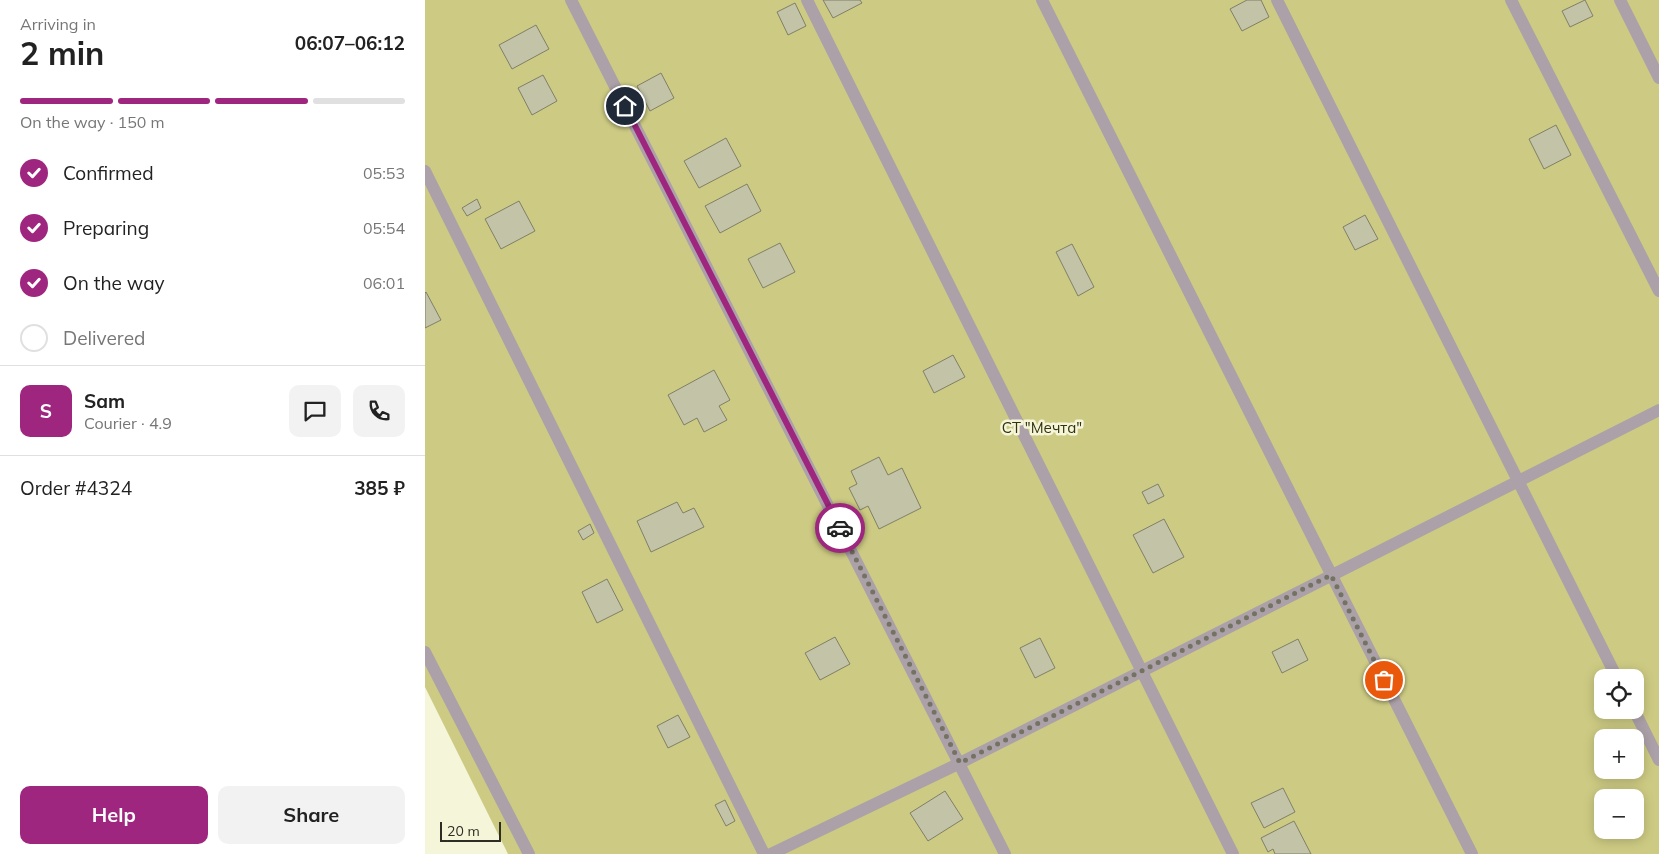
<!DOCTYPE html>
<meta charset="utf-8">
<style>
:root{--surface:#fff;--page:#f2f2f2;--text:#222;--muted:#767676;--line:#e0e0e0;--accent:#9e267f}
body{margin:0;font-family:Mulish,sans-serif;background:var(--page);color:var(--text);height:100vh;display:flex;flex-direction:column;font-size:19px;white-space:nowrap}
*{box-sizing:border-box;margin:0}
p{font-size:16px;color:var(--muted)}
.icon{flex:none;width:28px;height:28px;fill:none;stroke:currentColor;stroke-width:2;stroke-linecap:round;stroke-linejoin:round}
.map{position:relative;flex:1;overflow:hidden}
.side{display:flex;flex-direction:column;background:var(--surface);width:425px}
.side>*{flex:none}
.controls{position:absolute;left:1169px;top:669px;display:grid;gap:10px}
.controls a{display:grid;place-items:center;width:50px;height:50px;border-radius:10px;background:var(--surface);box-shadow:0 2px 12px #0003;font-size:25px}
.scale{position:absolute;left:15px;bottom:12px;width:61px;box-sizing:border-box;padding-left:5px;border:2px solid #2d2d23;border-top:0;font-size:14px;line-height:18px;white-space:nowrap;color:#2d2d23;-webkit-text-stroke:4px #f5f5d9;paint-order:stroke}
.pin{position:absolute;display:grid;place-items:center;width:42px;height:42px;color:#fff;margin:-21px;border:2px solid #fff;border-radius:50%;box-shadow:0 1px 5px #0007}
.courier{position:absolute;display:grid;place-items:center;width:50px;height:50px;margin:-25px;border:4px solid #9e267f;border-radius:50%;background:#fff;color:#222;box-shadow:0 1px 6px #0007}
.overview em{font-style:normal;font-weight:700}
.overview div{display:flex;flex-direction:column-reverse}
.overview{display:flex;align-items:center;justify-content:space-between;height:85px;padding:0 20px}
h1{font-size:32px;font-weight:700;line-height:38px}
.bar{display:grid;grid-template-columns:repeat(4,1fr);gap:8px 5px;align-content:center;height:60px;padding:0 20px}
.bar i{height:6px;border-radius:4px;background:var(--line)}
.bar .active{background:var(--accent)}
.bar p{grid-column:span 4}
.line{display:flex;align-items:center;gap:12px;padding:0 20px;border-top:1px solid var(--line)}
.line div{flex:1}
.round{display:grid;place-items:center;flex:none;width:52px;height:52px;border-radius:10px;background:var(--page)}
ol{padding:0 20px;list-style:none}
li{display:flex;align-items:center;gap:15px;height:55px}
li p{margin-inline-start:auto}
li .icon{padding:5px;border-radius:50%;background:var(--accent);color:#fff;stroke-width:4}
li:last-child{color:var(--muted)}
li i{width:28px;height:28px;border:2px solid var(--line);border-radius:50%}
.primary-button{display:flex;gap:10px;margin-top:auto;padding:10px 20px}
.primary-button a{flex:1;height:58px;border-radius:10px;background:var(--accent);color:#fff;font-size:20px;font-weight:700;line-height:58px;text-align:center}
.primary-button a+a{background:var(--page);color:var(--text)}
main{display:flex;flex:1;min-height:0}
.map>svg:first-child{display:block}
.green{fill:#cdcb83;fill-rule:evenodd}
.building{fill:#c3c3a8;stroke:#7f7f66}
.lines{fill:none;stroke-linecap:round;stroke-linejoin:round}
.lane{stroke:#aca1a8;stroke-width:12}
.done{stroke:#737363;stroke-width:5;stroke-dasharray:0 9}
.route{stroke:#9e267f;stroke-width:6}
.labels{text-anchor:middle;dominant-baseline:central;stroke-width:5;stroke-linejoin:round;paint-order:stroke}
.park-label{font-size:15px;fill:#34330f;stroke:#f5f5d9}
</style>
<main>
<section class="side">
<div class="overview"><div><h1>2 min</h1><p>Arriving in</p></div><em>06:07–06:12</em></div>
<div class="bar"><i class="active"></i><i class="active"></i><i class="active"></i><i></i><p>On the way · 150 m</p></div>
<ol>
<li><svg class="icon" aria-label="check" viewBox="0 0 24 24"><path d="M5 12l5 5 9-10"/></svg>Confirmed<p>05:53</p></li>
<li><svg class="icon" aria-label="check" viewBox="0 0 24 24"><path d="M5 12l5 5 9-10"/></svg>Preparing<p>05:54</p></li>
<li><svg class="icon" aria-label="check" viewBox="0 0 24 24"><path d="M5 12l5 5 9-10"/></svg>On the way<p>06:01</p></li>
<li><i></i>Delivered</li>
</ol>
<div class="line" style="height:90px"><b class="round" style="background:var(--accent);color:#fff">S</b><div><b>Sam</b><p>Courier · 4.9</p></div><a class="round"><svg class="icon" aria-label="chat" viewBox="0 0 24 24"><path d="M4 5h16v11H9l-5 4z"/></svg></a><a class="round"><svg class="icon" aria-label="phone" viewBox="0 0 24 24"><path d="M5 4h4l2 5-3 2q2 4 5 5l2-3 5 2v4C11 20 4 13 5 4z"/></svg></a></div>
<div class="line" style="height:65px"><div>Order #4324</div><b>385 ₽</b></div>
<div class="primary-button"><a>Help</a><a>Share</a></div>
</section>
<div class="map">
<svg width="1234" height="854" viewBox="0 0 1234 854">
<rect width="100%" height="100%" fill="#f5f5d9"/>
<path class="green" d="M0,0H1234V854H83L0,687ZM1178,678H1210V710H1178ZM1178,738H1210V770H1178ZM1178,798H1210V830H1178Z"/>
<g class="building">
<path d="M398,0H435L437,3L408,18Z"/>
<path d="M822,0H836L844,17L817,31L805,9Z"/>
<path d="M1160,0L1168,16L1145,27L1137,11Z"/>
<path d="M370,3L381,26L363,35L352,12Z"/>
<path d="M111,25L124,49L87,69L74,45Z"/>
<path d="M236,73L249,98L225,111L212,86Z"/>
<path d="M118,75L132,101L107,115L93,88Z"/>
<path d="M1131,125L1146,155L1119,169L1104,139Z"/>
<path d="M301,138L316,166L274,188L259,161Z"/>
<path d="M322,184L336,211L295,233L280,206Z"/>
<path d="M52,199L56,208L42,216L37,208Z"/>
<path d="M94,201L110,231L76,249L60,219Z"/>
<path d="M940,215L953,239L930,250L918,227Z"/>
<path d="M355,243L370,272L338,288L323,259Z"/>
<path d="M647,244L669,287L653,296L631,252Z"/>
<path d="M1,292L16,320L0,328V293Z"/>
<path d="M528,355L540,377L509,393L498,371Z"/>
<path d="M289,370L305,400L294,406L302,420L279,432L272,418L259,425L243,395Z"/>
<path d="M454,457L463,475L477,468L496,508L454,529L443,506L435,510L424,488L432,484L426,471Z"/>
<path d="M733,484L739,496L723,504L717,492Z"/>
<path d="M252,502L258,513L269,508L279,527L226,552L212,521Z"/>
<path d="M739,519L759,557L728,573L708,535Z"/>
<path d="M165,524L169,533L158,540L153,531Z"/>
<path d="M182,579L198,610L172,623L157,592Z"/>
<path d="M410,637L425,664L395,680L380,653Z"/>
<path d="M615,638L630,668L610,678L595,648Z"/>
<path d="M873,639L883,660L857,673L847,652Z"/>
<path d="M253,715L265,737L243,748L232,726Z"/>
<path d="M858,788L870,812L839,828L826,803Z"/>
<path d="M520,791L538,819L503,841L485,813Z"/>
<path d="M300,800L310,821L301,826L290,805Z"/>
<path d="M869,821L886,854H850L848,849L843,852L836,838Z"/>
</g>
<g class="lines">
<g class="lane">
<path d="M146,0L580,854"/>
<path d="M382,0L808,854"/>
<path d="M617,0L1047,854"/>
<path d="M852,0L1192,678"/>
<path d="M1086,0L1234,291"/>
<path d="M1195,0L1234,78"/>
<path d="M0,171L339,854"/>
<path d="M0,652L104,854"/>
<path d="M1209,710L1234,760"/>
<path d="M346,854L535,763L1234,410"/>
</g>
</g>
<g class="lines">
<path class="done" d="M415,528L535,763L906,575L959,680"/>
<path class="route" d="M200,106L415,528"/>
</g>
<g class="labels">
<g class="park-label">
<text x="617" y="427">СТ "Мечта"</text>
</g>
</g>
</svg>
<div class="controls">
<a><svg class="icon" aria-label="locate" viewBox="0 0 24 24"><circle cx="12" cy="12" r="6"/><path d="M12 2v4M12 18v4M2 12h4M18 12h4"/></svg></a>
<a>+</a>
<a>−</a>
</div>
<div class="scale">20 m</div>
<div class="pin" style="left:959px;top:680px;background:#ea580c"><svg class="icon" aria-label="bag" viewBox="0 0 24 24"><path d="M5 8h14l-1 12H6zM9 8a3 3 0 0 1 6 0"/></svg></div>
<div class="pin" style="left:200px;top:106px;background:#1f2937"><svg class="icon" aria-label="home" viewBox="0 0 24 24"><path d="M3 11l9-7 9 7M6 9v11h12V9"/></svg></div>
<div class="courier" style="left:415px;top:528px"><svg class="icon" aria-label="car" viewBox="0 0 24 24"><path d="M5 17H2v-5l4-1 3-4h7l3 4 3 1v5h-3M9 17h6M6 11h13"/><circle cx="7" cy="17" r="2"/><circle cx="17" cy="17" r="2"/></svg></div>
</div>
</main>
